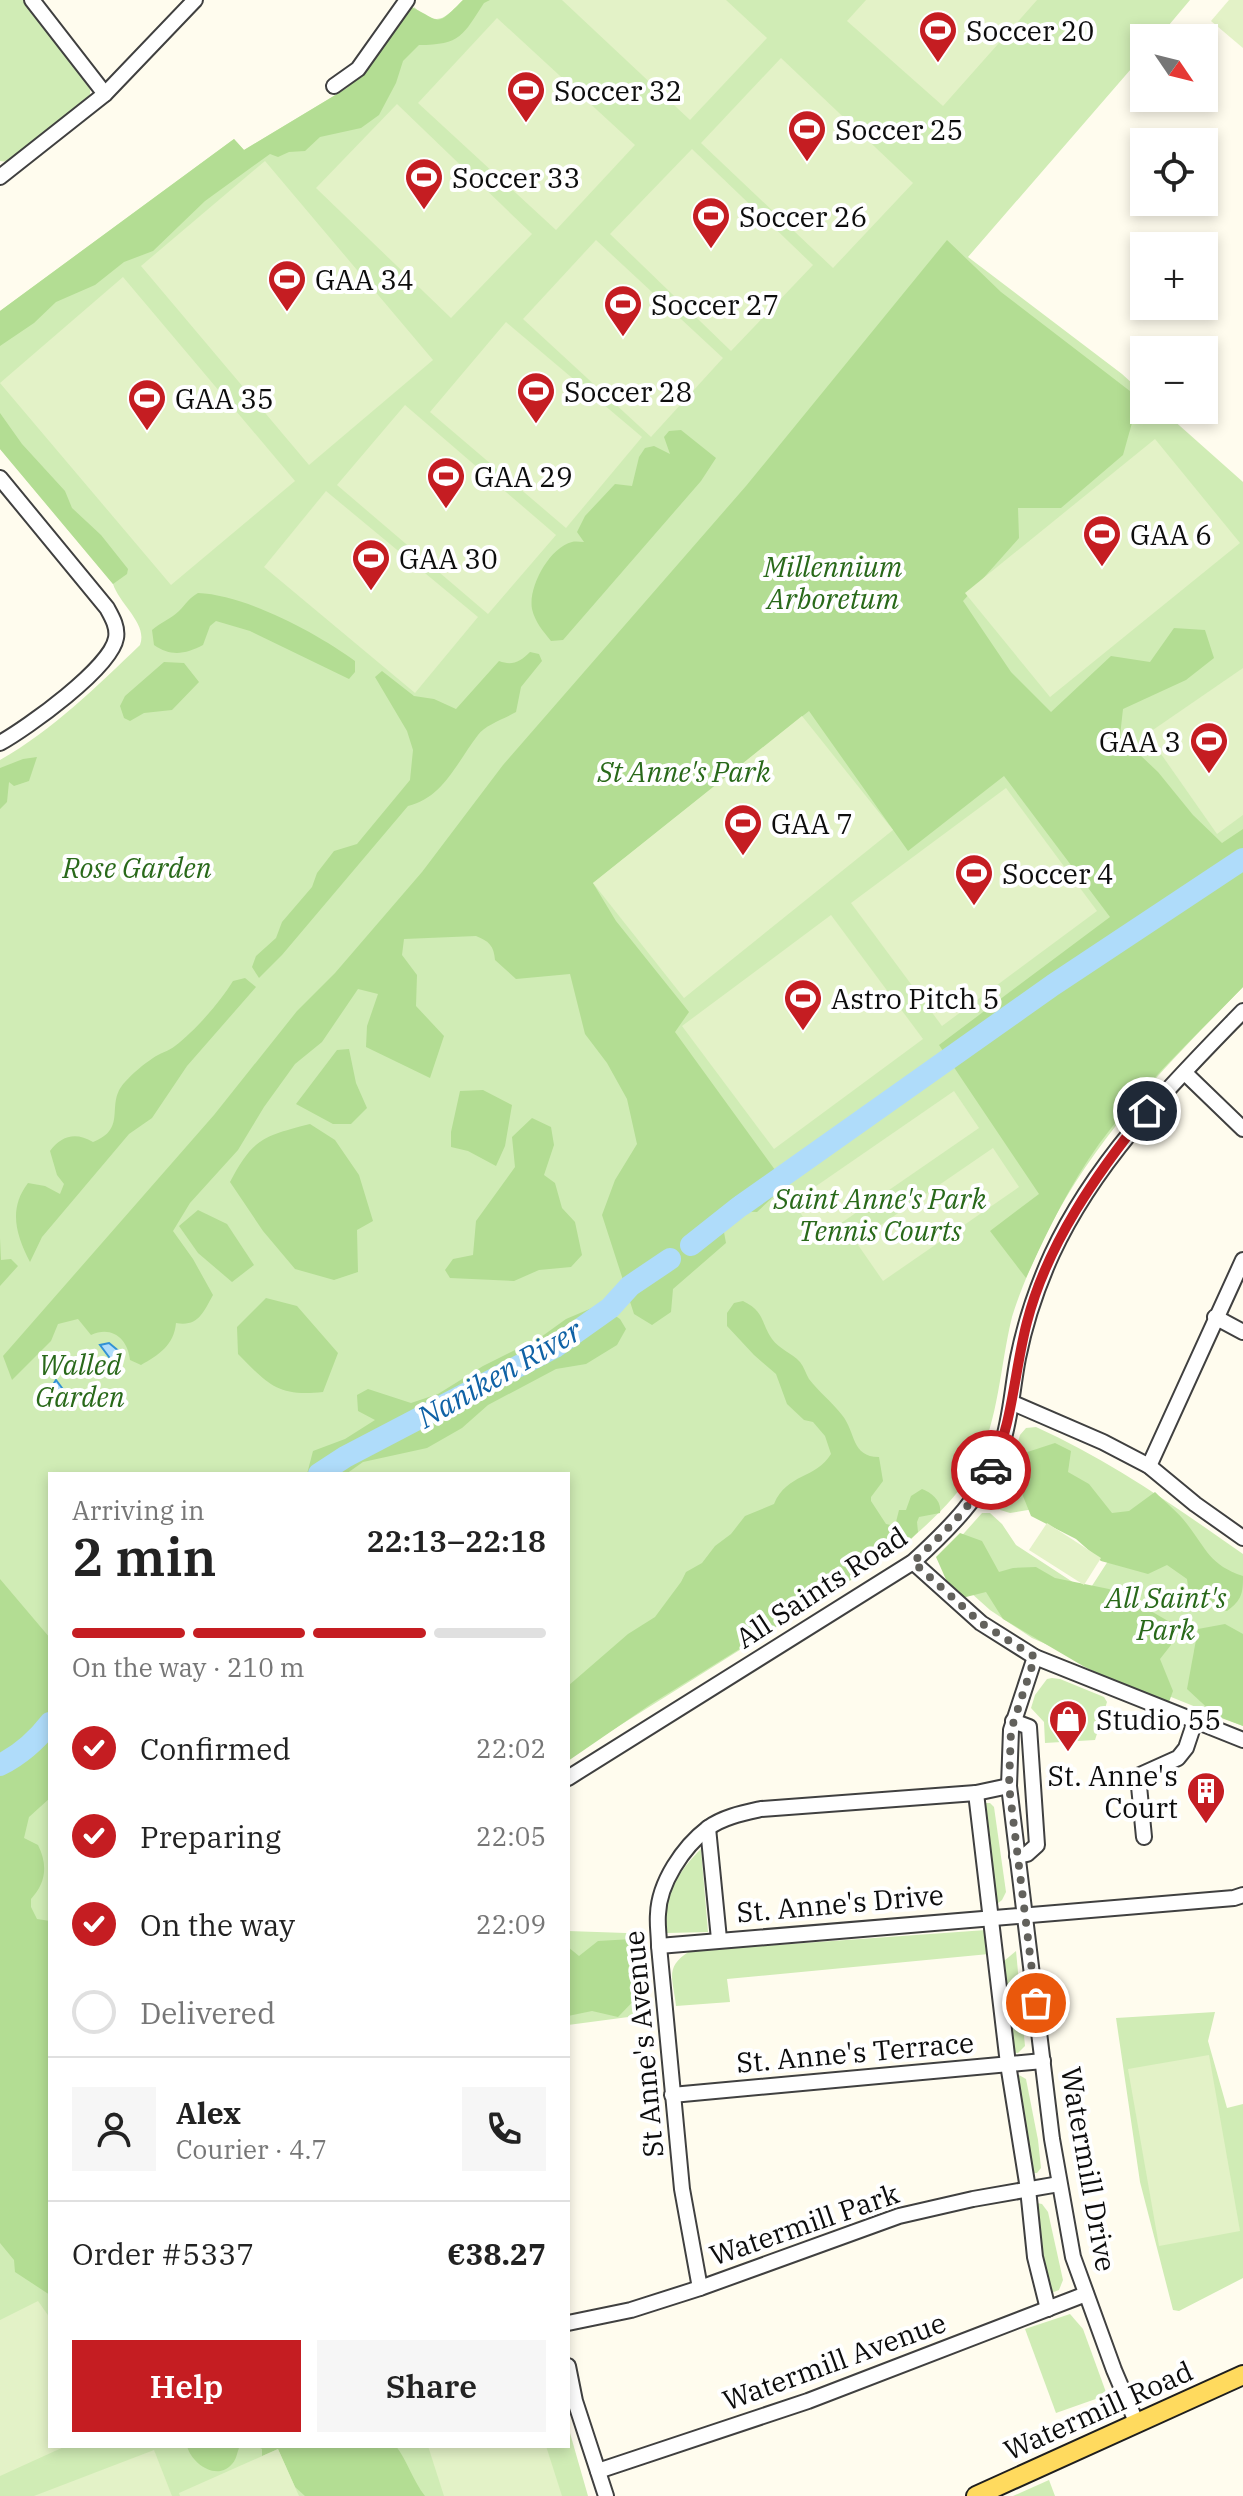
<!DOCTYPE html>
<meta charset="utf-8">
<style>
:root{--surface:#fff;--page:#f6f6f6;--text:#222;--muted:#767676;--line:#e0e0e0;--accent:#c51d22}
body{margin:0;font-family:"IBM Plex Serif",serif;background:var(--page);color:var(--text);height:100vh;display:flex;flex-direction:column;font-size:30px;white-space:nowrap}
*{box-sizing:border-box;margin:0}
p{font-size:26px;color:var(--muted)}
.icon{flex:none;width:44px;height:44px;fill:none;stroke:currentColor;stroke-width:2;stroke-linecap:round;stroke-linejoin:round}
.map{position:relative;flex:1;overflow:hidden}
.panel{position:absolute;left:48px;top:1472px;width:522px;height:976px;display:flex;flex-direction:column;background:var(--surface);border-radius:0px;box-shadow:0 4px 12px #0003}
.panel>*{flex:none}
.needle{width:52px;rotate:125deg}
.buttons{position:absolute;left:1130px;top:24px;display:grid;gap:16px}
.buttons a{display:grid;place-items:center;width:88px;height:88px;border-radius:0px;background:var(--surface);box-shadow:0 4px 12px #0003;font-size:40px}
.pin{position:absolute;display:grid;place-items:center;width:68px;height:68px;color:#fff;margin:-34px;border:4px solid #fff;border-radius:50%;box-shadow:0 2px 8px #0007}
.courier{position:absolute;display:grid;place-items:center;width:80px;height:80px;margin:-40px;border:6px solid #c51d22;border-radius:50%;background:#fff;color:#222;box-shadow:0 2px 10px #0007}
.overview em{font-style:normal;font-weight:600}
.overview div{display:flex;flex-direction:column-reverse}
.overview{display:flex;align-items:center;justify-content:space-between;height:136px;padding:0 24px}
h1{font-size:52px;font-weight:600;line-height:60px}
.bar{display:grid;grid-template-columns:repeat(4,1fr);gap:12px 8px;align-content:center;height:96px;padding:0 24px}
.bar i{height:10px;border-radius:6px;background:var(--line)}
.bar .on{background:var(--accent)}
.bar p{grid-column:span 4}
.line{display:flex;align-items:center;gap:20px;padding:0 24px;border-top:2px solid var(--line)}
.line div{flex:1}
.round{display:grid;place-items:center;flex:none;width:84px;height:84px;border-radius:0px;background:var(--page)}
ol{padding:0 24px;list-style:none}
li{display:flex;align-items:center;gap:24px;height:88px}
li p{margin-inline-start:auto}
li .icon{padding:8px;border-radius:50%;background:var(--accent);color:#fff;stroke-width:4}
li:last-child{color:var(--muted)}
li i{width:44px;height:44px;border:4px solid var(--line);border-radius:50%}
.action{display:flex;gap:16px;margin-top:auto;padding:16px 24px}
.action a{flex:1;height:92px;border-radius:0px;background:var(--accent);color:#fff;font-size:32px;font-weight:600;line-height:92px;text-align:center}
.action a+a{background:var(--page);color:var(--text)}
.map>svg:first-child{display:block}
.green{fill:#d0ecb5}
.forest{fill:#b3dd93}
.pitch{fill:#e3f2c7}
.water{fill:#afdcfa;stroke:#3291d5;stroke-width:2}
.lines{fill:none;stroke-linecap:round;stroke-linejoin:round}
.river{stroke:#afdcfa;stroke-width:22}
.minor-casing{stroke:#404040;stroke-width:18}
.major-casing{stroke:#1e1e1e;stroke-width:22}
.minor{stroke:#fff;stroke-width:14}
.major{stroke:#ffda5e;stroke-width:18}
.done{stroke:#62615c;stroke-width:8;stroke-dasharray:0 14.4}
.route{stroke:#c51d22;stroke-width:10}
.labels{text-anchor:middle;dominant-baseline:central;stroke-width:8;stroke-linejoin:round;paint-order:stroke}
.poi-label{font-size:28px;fill:#0d0d0d;stroke:#fff;text-anchor:start}
.park-label{font-size:28px;font-style:italic;fill:#29691a;stroke:#fff}
.street-label{font-size:28px;fill:#0d0d0d;stroke:#fff}
.water-label{font-size:30px;font-style:italic;fill:#0f62a6;stroke:#fff}
</style>
<div class="map">
<svg width="1243" height="2496" viewBox="0 0 1243 2496">
<rect width="100%" height="100%" fill="#fffcee"/>
<g class="green">
<path d="M0,0H23L90,89V95L84,104L8,162L0,161Z"/>
<path d="M463,0H1190L1158,38H1144V54L968,257L1122,374L1144,394V410H1162L1243,482V987C1162,1070 1089,1142 1039,1249C1029,1271 1019,1294 1012,1317C1000,1366 999,1419 976,1464C958,1499 927,1524 899,1550L568,1758V1474H50V2446H568V2426L588,2496H0V760C53,730 96,687 140,645C148,624 120,605 113,584L0,449V311L234,139L244,150L347,88L364,72L414,7C438,27 443,20 463,0Z"/>
<path d="M1036,1427C1111,1461 1176,1507 1243,1554V1726L1119,1676L1032,1638L990,1610L942,1567L941,1559L982,1513H990L1002,1524L1016,1545L1088,1592L1110,1558L1034,1509L1010,1513L994,1508L991,1499L1012,1461L1020,1435L1026,1428Z"/>
<path d="M1052,1678L1060,1679L1104,1697L1107,1702L1095,1740L1045,1743L1044,1722L1031,1708L1035,1695L1047,1679Z"/>
<path d="M983,1803H990L994,1807L1006,1892L1002,1900L997,1904Z"/>
<path d="M701,1849L708,1932L667,1933C656,1904 681,1868 701,1849Z"/>
<path d="M986,1930L989,1954L727,1979L730,2002L676,2006C673,1978 664,1967 690,1951Z"/>
<path d="M568,1931L626,1933L641,1940L651,2014L568,2025Z"/>
<path d="M1016,1951L1025,2046L1018,2053L1010,2052L1000,1969L1004,1961Z"/>
<path d="M1215,2012L1208,2041L1227,2108L1243,2104V2278L1179,2311L1173,2310L1140,2182L1116,2018Z"/>
<path d="M1019,2075L1026,2079L1038,2140L1041,2168L1037,2173H1031L1015,2083Z"/>
<path d="M1037,2203L1042,2204L1048,2212L1063,2280L1059,2290L1051,2293L1041,2248Z"/>
<path d="M1070,2314L1083,2329L1107,2395L1056,2413L1025,2329Z"/>
<path d="M1049,2480L1055,2496H1013Z"/>
</g>
<g class="forest">
<path d="M463,0H490L484,3C463,35 461,45 419,45L403,61L396,83L379,115L361,128L320,137L305,151L289,152L278,157L270,154L205,201L153,251L124,262L95,285L56,302L34,323L0,346V311L234,139L244,150L347,88L364,72L411,7C442,21 434,29 463,0Z"/>
<path d="M947,240L1001,292L1139,398L1123,455L1061,508H1018L1019,538L963,601L1011,672L1051,712L1111,656L1150,662L1174,628L1205,630L1214,658L1186,680L1123,709L1120,736L1158,772L1193,815L1222,843L1243,829V987C1194,1038 1141,1087 1099,1144C1069,1186 1047,1232 1026,1278L990,1231L1039,1194L939,1045L1110,917L1004,776L908,851L809,711L593,883L616,921L689,1012L675,1032L786,1185L757,1212L720,1211L726,1243L673,1289L671,1312L652,1325L634,1314L602,1215L615,1180L637,1144L627,1099L607,1063L585,1034L570,974L516,979L495,960C494,946 489,941 476,936L404,939L402,955L417,975L416,1006L444,1036L430,1078L366,1047L367,1026L378,994L358,989L322,1042L295,1064L264,1107L238,1150L190,1203L173,1231L193,1259L213,1295C203,1313 198,1327 176,1323C174,1345 159,1355 141,1365L130,1360C128,1339 112,1325 91,1335L78,1319L58,1324L51,1341L12,1380L3,1356L214,1115L297,1011L335,973L422,872L503,765L746,486Z"/>
<path d="M0,413L22,444L65,491L72,508L101,535L128,569L127,574L113,584L0,449Z"/>
<path d="M681,430L716,458L701,481L563,640L551,641C543,631 535,622 532,609C528,587 549,548 572,542C576,541 580,542 584,542L577,532L585,516L615,484L632,486L639,457L645,448L654,446L670,454L664,437L669,431Z"/>
<path d="M198,593C246,595 317,633 355,661V672L349,679L250,631L216,621L210,626L203,645C186,654 171,657 154,645L152,630C160,623 172,618 179,611C186,604 189,598 198,593Z"/>
<path d="M530,652L539,654L542,661L521,687L516,712C504,719 485,725 478,735C457,762 443,798 408,806L282,955L259,978L252,967L256,956L276,938L282,922L312,887L317,873L334,851L357,844L410,780L413,750L407,731L375,677L382,671L414,696L434,699L456,709L499,661C512,666 520,662 530,652Z"/>
<path d="M164,662L184,663L199,682L172,710L144,713L130,721L124,718L120,706L125,696Z"/>
<path d="M37,757L29,781L14,786L9,782L7,802L0,809V768L23,759Z"/>
<path d="M245,978L256,987L187,1066L152,1118L129,1134L42,1237L30,1262C16,1235 8,1209 28,1183L45,1186L60,1194L64,1184L57,1175L50,1151C62,1135 76,1132 93,1142C129,1128 104,1104 125,1082C133,1073 144,1064 153,1058C160,1053 169,1051 175,1046C194,1032 221,1001 233,981Z"/>
<path d="M349,1049L356,1083L367,1108L351,1124H333L296,1104L337,1050Z"/>
<path d="M483,1090L512,1105L505,1146L496,1166L468,1151L451,1147V1132L460,1091Z"/>
<path d="M532,1118L551,1127L554,1145L544,1175L555,1183L562,1208L575,1222L582,1255L571,1267L539,1270L514,1281L450,1278L445,1270L453,1259L473,1255L476,1221L515,1167L512,1137Z"/>
<path d="M310,1124L335,1140L359,1175L373,1221L357,1230L358,1272L334,1280L295,1269L263,1231L230,1182C253,1138 264,1136 310,1124Z"/>
<path d="M198,1210L227,1224L254,1265L232,1282L198,1253L179,1226Z"/>
<path d="M0,1238L1,1260L11,1259L18,1266L0,1286Z"/>
<path d="M266,1298L297,1306L338,1353L323,1392C277,1397 268,1384 238,1354L237,1327Z"/>
<path d="M743,1301C765,1312 760,1321 772,1339C779,1349 792,1353 800,1362C804,1367 806,1374 809,1379C819,1392 832,1402 842,1415C856,1432 851,1457 879,1457L883,1481L871,1497V1501L886,1524L895,1526L899,1510H906L911,1496L922,1489C932,1493 942,1501 940,1513L919,1517L917,1522L918,1532L899,1550L651,1704L568,1761V1686L628,1634L655,1617L681,1582L686,1572L702,1563L715,1546L731,1534L745,1516L774,1504C787,1473 816,1479 831,1454L825,1436L813,1422L804,1420L787,1404L776,1374L754,1355L727,1326V1313L734,1303Z"/>
<path d="M599,1305L620,1319L626,1329L617,1345L586,1364L556,1369L488,1405L462,1428L427,1448L363,1462L346,1474H307L313,1451L345,1439L375,1420L358,1411L357,1395L368,1389L411,1403L438,1394L483,1366L541,1337L566,1319Z"/>
<path d="M1055,1443L1071,1451L1068,1472L1089,1484L1112,1513L1129,1511L1155,1492C1165,1502 1178,1512 1187,1524C1207,1550 1210,1565 1243,1576C1243,1593 1242,1600 1227,1611L1190,1601L1187,1579L1167,1565L1148,1574L1101,1561L1076,1539L1031,1516L1019,1486L996,1478L1006,1459Z"/>
<path d="M960,1533L982,1541L999,1572L1013,1568L1036,1567L1055,1578L1109,1589L1125,1596L1168,1621L1171,1645L1160,1659L1173,1691L1169,1702L1129,1689L1083,1666L1003,1619L986,1592L962,1598L948,1584L936,1557Z"/>
<path d="M0,1579L50,1638V1798L29,1817L24,1838L38,1845C48,1865 46,1883 31,1899V1907L37,1919L50,1921V2295L15,2272L14,2260L0,2243Z"/>
<path d="M1225,1624L1243,1634V1726L1216,1716L1187,1689L1198,1629Z"/>
<path d="M632,1939L642,1954L643,1991L618,2017L592,2011L568,2016V1947L579,1956L598,1941Z"/>
<path d="M187,2446H240C237,2451 237,2459 232,2464C217,2482 191,2463 187,2446Z"/>
<path d="M256,2446H396C408,2462 413,2481 425,2496H305L295,2487L278,2449L262,2456V2449Z"/>
</g>
<g class="pitch">
<path d="M562,0H726L767,38L690,120Z"/>
<path d="M866,0H1037L943,106L847,21Z"/>
<path d="M1229,0H1243V48L1211,21Z"/>
<path d="M497,18L635,145L556,230L418,103Z"/>
<path d="M781,58L913,183L833,268L701,143Z"/>
<path d="M397,104L532,234L451,318L316,188Z"/>
<path d="M692,149L813,265L731,351L610,234Z"/>
<path d="M265,161L433,360L309,465L141,266Z"/>
<path d="M596,240L723,358L651,437L523,319Z"/>
<path d="M123,277L295,481L171,585L0,383Z"/>
<path d="M506,322L642,437L566,528L430,412Z"/>
<path d="M405,405L556,535L488,614L337,485Z"/>
<path d="M1155,439L1240,543L1050,697L965,593Z"/>
<path d="M326,491L478,617L415,693L264,567Z"/>
<path d="M1243,668V815L1217,834L1147,734Z"/>
<path d="M802,716L893,830L684,998L593,883Z"/>
<path d="M1006,788L1097,911L942,1026L851,903Z"/>
<path d="M831,915L923,1039L774,1149L682,1026Z"/>
<path d="M954,1091L979,1128L818,1239L793,1202Z"/>
<path d="M993,1148L1019,1187L883,1281L856,1242Z"/>
<path d="M1047,1523L1101,1558L1084,1585L1029,1550Z"/>
<path d="M1209,2055L1240,2231L1159,2246L1128,2069Z"/>
<path d="M38,2301L50,2318V2446H66L0,2476V2320Z"/>
<path d="M428,2446H546L562,2496H444Z"/>
<path d="M278,2449L299,2496H180L179,2493Z"/>
<path d="M154,2450L172,2496H34Z"/>
</g>
<g class="water">
<path d="M109,1343L120,1352L115,1365L100,1345Z"/>
<path d="M56,1380L71,1400L61,1403L53,1397L51,1388Z"/>
</g>
<g class="lines">
<g class="river">
<path d="M742,1205L1053,985L1243,859"/>
<path d="M691,1245L739,1207"/>
<path d="M319,1474L345,1457L555,1347L610,1308L630,1286L670,1259"/>
<path d="M0,1765C20,1755 36,1741 50,1723"/>
</g>
<g class="minor-casing">
<g id="minor">
<path d="M32,0L105,94"/>
<path d="M334,86L358,69L407,0"/>
<path d="M0,177L105,94L195,0"/>
<path d="M0,478L107,608C112,617 118,627 116,638C111,668 27,728 0,743"/>
<path d="M1185,1073L1243,1129"/>
<path d="M1215,1317L1243,1332"/>
<path d="M1013,1403L1103,1442L1149,1466L1195,1504L1243,1538"/>
<path d="M1149,1466L1243,1260"/>
<path d="M913,1562L981,1623L1035,1657L1243,1740"/>
<path d="M1035,1657L1011,1730L1009,1786L1052,2139L1073,2257L1114,2370L1137,2424"/>
<path d="M1013,1721L1029,1727L1037,1845L1027,1854L1017,1856"/>
<path d="M568,1778L913,1562C948,1530 985,1494 1001,1448C1011,1418 1012,1389 1018,1358C1025,1323 1037,1287 1052,1254C1096,1159 1171,1085 1243,1011"/>
<path d="M976,1793L1008,2064L1028,2189L1035,2257L1048,2309"/>
<path d="M708,1828L719,1939"/>
<path d="M1144,1837L1138,1776L1178,1758L1186,1748L1195,1721"/>
<path d="M659,1946L1234,1898L1243,1895"/>
<path d="M672,2095L1043,2061"/>
<path d="M700,2288L682,2189L659,1946C659,1935 657,1924 658,1914C659,1883 683,1847 708,1828C723,1817 743,1813 761,1809L976,1793L1009,1786"/>
<path d="M568,2323L631,2310L700,2288L899,2216L973,2199L1059,2184"/>
<path d="M568,2366L575,2401L606,2496"/>
<path d="M598,2471L808,2401L1086,2294"/>
</g>
</g>
<g class="major-casing">
<path id="major" d="M976,2496L1243,2375"/>
</g>
<use href="#minor" class="minor"/>
<use href="#major" class="major"/>
</g>
<g class="lines">
<path class="done" d="M991,1470C972,1507 942,1535 913,1562L981,1623L1035,1657L1011,1730L1009,1786L1036,2003"/>
<path class="route" d="M991,1470C1013,1423 1014,1372 1027,1322C1047,1244 1097,1173 1147,1111"/>
</g>
<defs>
<g id="stadium-pin" transform="scale(2)"><path d="M0 17L-7.5 6A9.5 9.5 0 1 1 7.5 6Z" fill="#c51d22" stroke="#fff"/><path d="M0-5a6.5 5 0 1 0 0 10a6.5 5 0 1 0 0-10ZM-3.5-1.8h7v3.6h-7Z" fill="#fff"/></g>
<g id="shop-pin" transform="scale(2)"><path d="M0 17L-7.5 6A9.5 9.5 0 1 1 7.5 6Z" fill="#c51d22" stroke="#fff"/><path d="M-5-2.5h2.3a2.7 3.5 0 0 1 5.4 0H5L5.5 6h-11ZM-1.5-2.5h3a1.5 2.3 0 0 0-3 0Z" fill="#fff"/></g>
<g id="building-pin" transform="scale(2)"><path d="M0 17L-7.5 6A9.5 9.5 0 1 1 7.5 6Z" fill="#c51d22" stroke="#fff"/><path d="M-4-6H4V6H1V3H-1V6H-4ZM-2.5-4.3h1.7v1.8h-1.7ZM.8-4.3h1.7v1.8H.8ZM-2.5-1h1.7V.8h-1.7ZM.8-1h1.7V.8H.8Z" fill="#fff"/></g>
</defs>
<g fill-rule="evenodd">
<use href="#stadium-pin" x="938" y="30"/>
<use href="#stadium-pin" x="526" y="90"/>
<use href="#stadium-pin" x="807" y="129"/>
<use href="#stadium-pin" x="424" y="177"/>
<use href="#stadium-pin" x="711" y="216"/>
<use href="#stadium-pin" x="287" y="279"/>
<use href="#stadium-pin" x="623" y="304"/>
<use href="#stadium-pin" x="536" y="391"/>
<use href="#stadium-pin" x="147" y="398"/>
<use href="#stadium-pin" x="446" y="476"/>
<use href="#stadium-pin" x="1102" y="534"/>
<use href="#stadium-pin" x="371" y="558"/>
<use href="#stadium-pin" x="1209" y="741"/>
<use href="#stadium-pin" x="743" y="823"/>
<use href="#stadium-pin" x="974" y="873"/>
<use href="#stadium-pin" x="803" y="998"/>
<use href="#shop-pin" x="1068" y="1719"/>
<use href="#building-pin" x="1206" y="1791"/>
</g>
<g class="labels">
<g class="poi-label">
<text x="966" y="30">Soccer 20</text>
<text x="554" y="90">Soccer 32</text>
<text x="835" y="129">Soccer 25</text>
<text x="452" y="177">Soccer 33</text>
<text x="739" y="216">Soccer 26</text>
<text x="315" y="279">GAA 34</text>
<text x="651" y="304">Soccer 27</text>
<text x="564" y="391">Soccer 28</text>
<text x="175" y="398">GAA 35</text>
<text x="474" y="476">GAA 29</text>
<text x="1130" y="534">GAA 6</text>
<text x="399" y="558">GAA 30</text>
<text x="1181" y="741" text-anchor="end">GAA 3</text>
<text x="771" y="823">GAA 7</text>
<text x="1002" y="873">Soccer 4</text>
<text x="831" y="998">Astro Pitch 5</text>
<text x="1096" y="1719">Studio 55</text>
<text x="1178" y="1775" text-anchor="end">St. Anne's<tspan x="1178" dy="32">Court</tspan></text>
</g>
<g class="park-label">
<text x="833" y="566">Millennium<tspan x="833" dy="32">Arboretum</tspan></text>
<text x="684" y="771">St Anne's Park</text>
<text x="137" y="867">Rose Garden</text>
<text x="880" y="1198">Saint Anne's Park<tspan x="880" dy="32">Tennis Courts</tspan></text>
<text x="80" y="1364">Walled<tspan x="80" dy="32">Garden</tspan></text>
<text x="1166" y="1597">All Saint's<tspan x="1166" dy="32">Park</tspan></text>
</g>
<g class="street-label">
<text transform="translate(821 1587) rotate(-33)">All Saints Road</text>
<text transform="translate(840 1903) rotate(-5)">St. Anne's Drive</text>
<text transform="translate(643 2044) rotate(-95)">St Anne's Avenue</text>
<text transform="translate(855 2052) rotate(-5)">St. Anne's Terrace</text>
<text transform="translate(1089 2169) rotate(80)">Watermill Drive</text>
<text transform="translate(804 2224) rotate(-19)">Watermill Park</text>
<text transform="translate(834 2361) rotate(-20)">Watermill Avenue</text>
<text transform="translate(1098 2410) rotate(-24)">Watermill Road</text>
</g>
<g class="water-label">
<text transform="translate(499 1373) rotate(-30)">Naniken River</text>
</g>
</g>
</svg>
<div class="buttons">
<a><svg class="needle" viewBox="-14 -14 28 28"><path d="M0-13l5 13h-10z" fill="#e53935"/><path d="M0 13l5-13h-10z" fill="#767676"/></svg></a>
<a><svg class="icon" aria-label="locate" viewBox="0 0 24 24"><circle cx="12" cy="12" r="6"/><path d="M12 2v4M12 18v4M2 12h4M18 12h4"/></svg></a>
<a>+</a>
<a>−</a>
</div>
<div class="pin" style="left:1036px;top:2003px;background:#ea580c"><svg class="icon" aria-label="bag" viewBox="0 0 24 24"><path d="M5 8h14l-1 12H6zM9 8a3 3 0 0 1 6 0"/></svg></div>
<div class="pin" style="left:1147px;top:1111px;background:#1f2937"><svg class="icon" aria-label="home" viewBox="0 0 24 24"><path d="M3 11l9-7 9 7M6 9v11h12V9"/></svg></div>
<div class="courier" style="left:991px;top:1470px"><svg class="icon" aria-label="car" viewBox="0 0 24 24"><path d="M5 17H2v-5l4-1 3-4h7l3 4 3 1v5h-3M9 17h6M6 11h13"/><circle cx="7" cy="17" r="2"/><circle cx="17" cy="17" r="2"/></svg></div>
<section class="panel">
<div class="overview"><div><h1>2 min</h1><p>Arriving in</p></div><em>22:13–22:18</em></div>
<div class="bar"><i class="on"></i><i class="on"></i><i class="on"></i><i></i><p>On the way · 210 m</p></div>
<ol>
<li><svg class="icon" aria-label="check" viewBox="0 0 24 24"><path d="M5 12l5 5 9-10"/></svg>Confirmed<p>22:02</p></li>
<li><svg class="icon" aria-label="check" viewBox="0 0 24 24"><path d="M5 12l5 5 9-10"/></svg>Preparing<p>22:05</p></li>
<li><svg class="icon" aria-label="check" viewBox="0 0 24 24"><path d="M5 12l5 5 9-10"/></svg>On the way<p>22:09</p></li>
<li><i></i>Delivered</li>
</ol>
<div class="line" style="height:144px"><a class="round"><svg class="icon" aria-label="person" viewBox="0 0 24 24"><circle cx="12" cy="8" r="4"/><path d="M4 21q1-7 8-7t8 7"/></svg></a><div><b>Alex</b><p>Courier · 4.7</p></div><a class="round"><svg class="icon" aria-label="phone" viewBox="0 0 24 24"><path d="M5 4h4l2 5-3 2q2 4 5 5l2-3 5 2v4C11 20 4 13 5 4z"/></svg></a></div>
<div class="line" style="height:104px"><div>Order #5337</div><b>€38.27</b></div>
<div class="action"><a>Help</a><a>Share</a></div>
</section>
</div>
